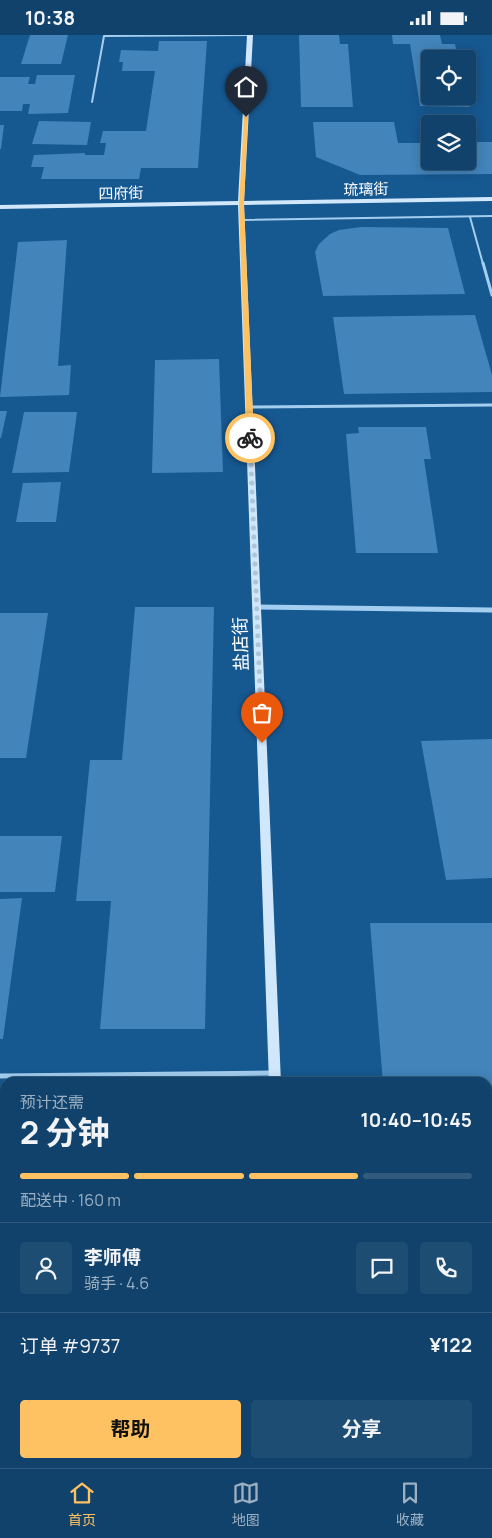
<!DOCTYPE html>
<html lang="zh">
<meta charset="utf-8">
<style>
:root{--surface:#10426c;--page:#1e4d74;--text:#f1f3f6;--muted:#9cb0c2;--line:#305b7f;--accent:#ffc262}
body{margin:0;font-family:Manrope,"Noto Sans SC",sans-serif;background:var(--page);color:var(--text);height:100vh;display:flex;flex-direction:column;font-size:19px;white-space:nowrap}
*{box-sizing:border-box;margin:0}
p{font-size:16px;color:var(--muted)}
.icon{flex:none;width:28px;height:28px;fill:none;stroke:currentColor;stroke-width:2;stroke-linecap:round;stroke-linejoin:round}
.map{position:relative;flex:1;overflow:hidden}
.panel{position:absolute;left:0px;top:1042px;width:492px;height:391px;display:flex;flex-direction:column;background:var(--surface);border-radius:15px 15px 0 0;box-shadow:0 2px 12px #0003,0 0 0 1px var(--line)}
.panel>*{flex:none}
.buttons{position:absolute;left:421px;top:15px;display:grid;gap:10px}
.buttons a{display:grid;place-items:center;width:55px;height:55px;border-radius:5px;background:var(--surface);box-shadow:0 2px 12px #0003,0 0 0 1px var(--line);font-size:25px}
.pin{position:absolute;display:grid;place-items:center;width:42px;height:42px;color:#fff;margin:-51px -21px;border-radius:50% 50% 50% 0;rotate:-45deg;box-shadow:0 0 5px #0007}
.pin .icon{rotate:45deg}
.courier{position:absolute;display:grid;place-items:center;width:50px;height:50px;margin:-25px;border:4px solid #ffc262;border-radius:50%;background:#fff;color:#222;box-shadow:0 1px 6px #0007}
.head em{font-style:normal;font-weight:700}
.head div{display:flex;flex-direction:column-reverse}
.head{display:flex;align-items:center;justify-content:space-between;height:85px;padding:0 20px}
h1{font-size:32px;font-weight:700;line-height:38px}
.bar{display:grid;grid-template-columns:repeat(4,1fr);gap:8px 5px;align-content:center;height:60px;padding:0 20px}
.bar i{height:6px;border-radius:4px;background:var(--line)}
.bar .active{background:var(--accent)}
.bar p{grid-column:span 4}
.line{display:flex;align-items:center;gap:12px;padding:0 20px;border-top:1px solid var(--line)}
.line div{flex:1}
.round{display:grid;place-items:center;flex:none;width:52px;height:52px;border-radius:5px;background:var(--page)}
.cta{display:flex;gap:10px;margin-top:auto;padding:10px 20px}
.cta a{flex:1;height:58px;border-radius:5px;background:var(--accent);color:#111;font-size:20px;font-weight:700;line-height:58px;text-align:center}
.cta a+a{background:var(--page);color:var(--text)}
.status{display:flex;justify-content:space-between;align-items:center;height:35px;padding:0 25px;background:var(--surface);direction:ltr}
.status svg{height:14px;fill:currentColor}
.menu{display:flex;justify-content:space-around;align-items:center;height:70px;border-top:1px solid var(--line);background:var(--surface);font-size:14px;color:var(--muted)}
.menu a{display:grid;justify-items:center;gap:2px}
.menu .active{color:var(--accent)}
.map>svg:first-child{display:block}
.building{fill:#4384ba}
.lines{fill:none;stroke-linecap:round;stroke-linejoin:round}
.lane-far2{stroke:#a3cef0;stroke-width:2}
.lane-far1{stroke:#a3cef0;stroke-width:3}
.lane{stroke:#a3cef0;stroke-width:5}
.street{stroke:#a3cef0;stroke-width:5}
.secondary{fill:#d1e7fb;fill-rule:evenodd}
.route{fill:#ffc262}
.done{stroke:#adc5d8;stroke-width:5;stroke-dasharray:0 9}
.labels{text-anchor:middle;dominant-baseline:central;stroke-width:4;stroke-linejoin:round;paint-order:stroke}
.far-street-label{font-size:15px;fill:#fff;stroke:#165890}
.street-label{font-size:18px;fill:#fff;stroke:#165890}
</style>
<div class="status"><b>10:38</b><svg viewBox="0 0 49 12"><path d="M0 12V9h3v3zM5 12V6h3v6zM10 12V3h3v9zM15 12V0h3v12zM26 1h20v11H26zM47 4h2v5h-2z"/></svg></div>
<div class="map">
<svg width="492" height="1433" viewBox="0 0 492 1433">
<rect width="100%" height="100%" fill="#165890"/>
<g class="building">
<path d="M30,0H68L61,29H21Z"/>
<path d="M299,0H339L340,9H348L353,72H301Z"/>
<path d="M392,0H440L442,9H455L458,24H430V61H467L470,72L420,71L410,9H393Z"/>
<path d="M159,6H207L198,133H141L139,144H41L44,132H31L34,120L85,118V120H104L106,108H100L103,96H146L155,36H122L123,27H119L121,15L158,16Z"/>
<path d="M37,40H75L68,78L28,79L30,69H23L22,76H0V42H30L28,49H35Z"/>
<path d="M39,86L91,87L87,110L32,109Z"/>
<path d="M313,87H394L398,108H430V126H468V107H492V139L360,140L316,122Z"/>
<path d="M0,90H4L1,114H0Z"/>
<path d="M361,192L448,193L465,259L323,261L315,217L319,209L330,199L339,195Z"/>
<path d="M67,205L58,331L71,330L69,360L0,362L18,207Z"/>
<path d="M475,280L492,340V357L344,359L333,282Z"/>
<path d="M219,324L223,437L152,438L155,325Z"/>
<path d="M0,376H7L1,403H0Z"/>
<path d="M24,377H77L69,437L12,438Z"/>
<path d="M358,392H426L431,424H424L438,518H356L346,399L359,398Z"/>
<path d="M61,447L56,487H16L23,448Z"/>
<path d="M135,572H214L205,994H100L111,866H76L90,725H122Z"/>
<path d="M0,578H48L26,723H0Z"/>
<path d="M492,704V843L446,845L421,706Z"/>
<path d="M0,801H62L55,857H0Z"/>
<path d="M22,863L3,1004H0V864Z"/>
<path d="M370,888H492V1163H488V1048H383Z"/>
<path d="M5,1058V1121L0,1122V1059Z"/>
</g>
<g class="lines">
<g class="lane-far2">
<path d="M92,67L104,1L250,0"/>
<path d="M470,182L483,229"/>
<path d="M242,185L492,181"/>
</g>
<g class="lane-far1">
<path d="M483,228L492,260"/>
<path d="M249,372L492,370"/>
</g>
<path class="lane" d="M0,1041L273,1038"/>
<path class="street" d="M257,572L492,575"/>
<g class="secondary">
<path d="M247,0H253L244,166L492,162V166L244,170L281,1048H269L238,170L0,174V170L238,166Z"/>
<path d="M492,1194V1208H488V1195Z"/>
<rect x="0" y="1207" width="5" height="14"/>
<rect x="488" y="1272" width="4" height="14"/>
<path d="M5,1287V1301L0,1302V1288Z"/>
<rect x="488" y="1378" width="4" height="14"/>
<path d="M5,1393V1407L0,1408V1394Z"/>
<path d="M287,1429H301L302,1433H288Z"/>
</g>
</g>
<path class="route" d="M246,80L248,82L244,169L254,403L250,405L247,403L239,169L244,82Z"/>
<g class="lines">
<path class="done" d="M250,403L262,708"/>
</g>
<g class="labels">
<g class="far-street-label">
<text transform="translate(366 154) rotate(-1)">琉璃街</text>
<text transform="translate(121 158) rotate(-1)">四府街</text>
</g>
<g class="street-label">
<text transform="translate(240 609) rotate(-92)">盐店街</text>
</g>
</g>
</svg>
<div class="buttons">
<a><svg class="icon" aria-label="locate" viewBox="0 0 24 24"><circle cx="12" cy="12" r="6"/><path d="M12 2v4M12 18v4M2 12h4M18 12h4"/></svg></a>
<a><svg class="icon" aria-label="layers" viewBox="0 0 24 24"><path d="M12 4l9 5-9 5-9-5zM3 14l9 5 9-5"/></svg></a>
</div>
<div class="pin" style="left:262px;top:708px;background:#ea580c"><svg class="icon" aria-label="bag" viewBox="0 0 24 24"><path d="M5 8h14l-1 12H6zM9 8a3 3 0 0 1 6 0"/></svg></div>
<div class="pin" style="left:246px;top:82px;background:#1f2937"><svg class="icon" aria-label="home" viewBox="0 0 24 24"><path d="M3 11l9-7 9 7M6 9v11h12V9"/></svg></div>
<div class="courier" style="left:250px;top:403px"><svg class="icon" aria-label="bike" viewBox="0 0 24 24"><circle cx="6" cy="16" r="4"/><circle cx="18" cy="16" r="4"/><path d="M6 16l4-8h5l3 8M10 8l3 8H6M13 5h3"/></svg></div>
<section class="panel">
<div class="head"><div><h1>2 分钟</h1><p>预计还需</p></div><em>10:40–10:45</em></div>
<div class="bar"><i class="active"></i><i class="active"></i><i class="active"></i><i></i><p>配送中 · 160 m</p></div>
<div class="line" style="height:90px"><a class="round"><svg class="icon" aria-label="person" viewBox="0 0 24 24"><circle cx="12" cy="8" r="4"/><path d="M4 21q1-7 8-7t8 7"/></svg></a><div><b>李师傅</b><p>骑手 · 4.6</p></div><a class="round"><svg class="icon" aria-label="chat" viewBox="0 0 24 24"><path d="M4 5h16v11H9l-5 4z"/></svg></a><a class="round"><svg class="icon" aria-label="phone" viewBox="0 0 24 24"><path d="M5 4h4l2 5-3 2q2 4 5 5l2-3 5 2v4C11 20 4 13 5 4z"/></svg></a></div>
<div class="line" style="height:65px"><div>订单 #9737</div><b>¥122</b></div>
<div class="cta"><a>帮助</a><a>分享</a></div>
</section>
</div>
<nav class="menu">
<a class="active"><svg class="icon" aria-label="home" viewBox="0 0 24 24"><path d="M3 11l9-7 9 7M6 9v11h12V9"/></svg>首页</a>
<a><svg class="icon" aria-label="map" viewBox="0 0 24 24"><path d="M3 6l6-2 6 2 6-2v14l-6 2-6-2-6 2zM9 4v14M15 6v14"/></svg>地图</a>
<a><svg class="icon" aria-label="saved" viewBox="0 0 24 24"><path d="M7 4h10v16l-5-4-5 4z"/></svg>收藏</a>
</nav>
